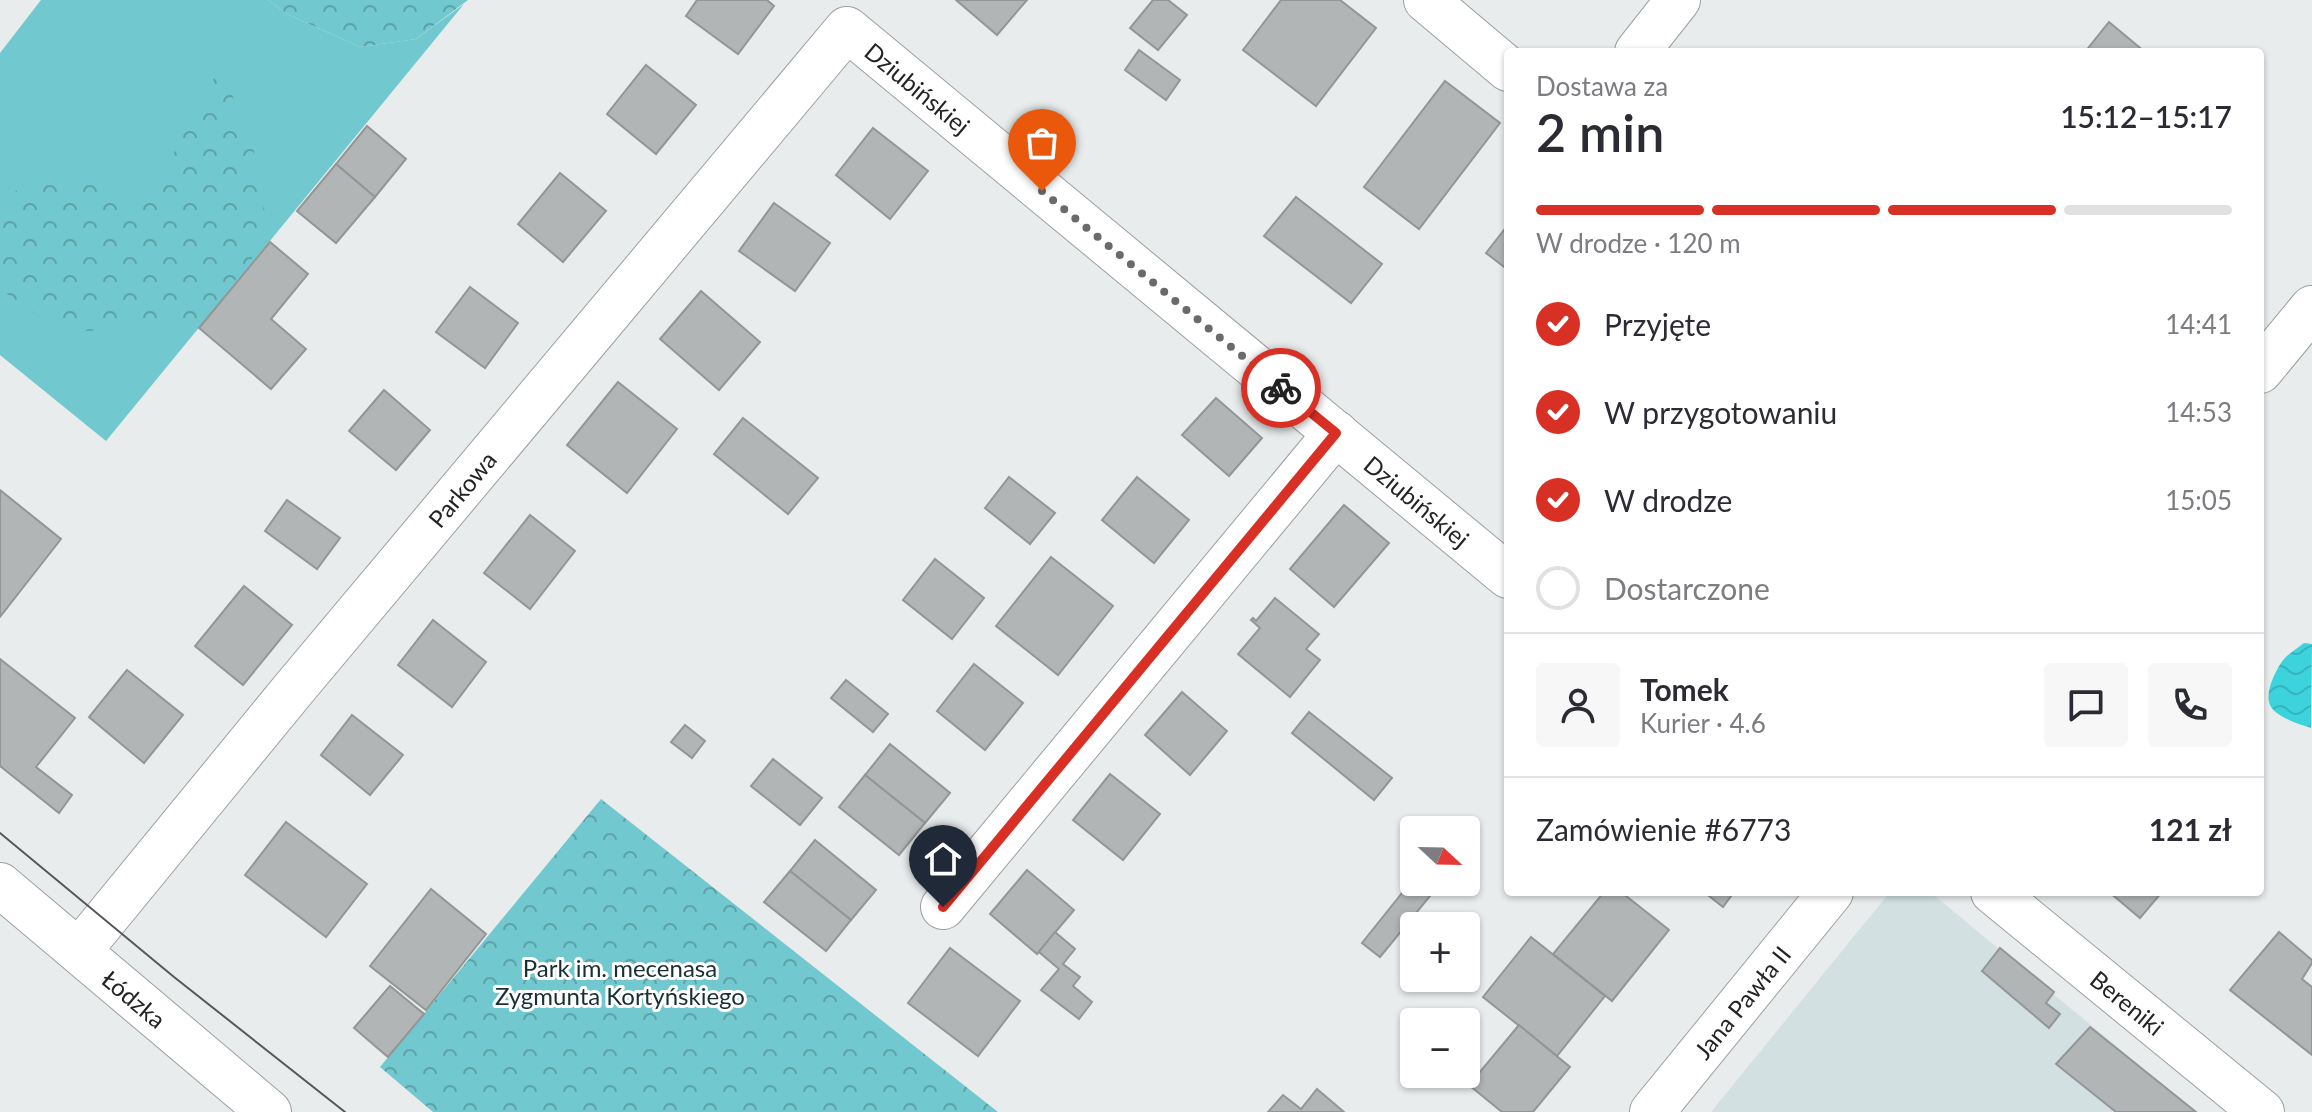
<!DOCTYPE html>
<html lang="pl">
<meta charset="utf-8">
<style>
:root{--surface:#fff;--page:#f7f7f7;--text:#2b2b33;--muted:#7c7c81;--line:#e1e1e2;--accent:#d93025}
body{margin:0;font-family:Lato,sans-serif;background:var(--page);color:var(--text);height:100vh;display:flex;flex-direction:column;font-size:30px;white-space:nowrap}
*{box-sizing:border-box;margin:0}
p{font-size:26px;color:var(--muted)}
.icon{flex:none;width:44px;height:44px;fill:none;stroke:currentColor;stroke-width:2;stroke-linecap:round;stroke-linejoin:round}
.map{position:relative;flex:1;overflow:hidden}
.details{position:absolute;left:1504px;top:48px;width:760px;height:848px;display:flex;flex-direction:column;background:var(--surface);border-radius:8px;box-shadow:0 2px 6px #0004}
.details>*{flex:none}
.needle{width:52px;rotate:112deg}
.fabs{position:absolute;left:1400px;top:816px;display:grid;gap:16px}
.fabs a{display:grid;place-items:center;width:80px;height:80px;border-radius:8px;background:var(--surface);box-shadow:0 2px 6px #0004;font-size:40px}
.pin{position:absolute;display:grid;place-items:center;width:68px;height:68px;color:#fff;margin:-82px -34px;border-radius:50% 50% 50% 0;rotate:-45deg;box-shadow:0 0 8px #0007}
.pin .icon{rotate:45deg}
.courier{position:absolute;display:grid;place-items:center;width:80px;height:80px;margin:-40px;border:6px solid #d93025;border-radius:50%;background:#fff;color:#222;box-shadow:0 2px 10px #0007}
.summary em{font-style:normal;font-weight:600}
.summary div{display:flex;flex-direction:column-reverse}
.summary{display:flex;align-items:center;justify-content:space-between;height:136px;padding:0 32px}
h1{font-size:52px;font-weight:600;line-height:60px}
.bar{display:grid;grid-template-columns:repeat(4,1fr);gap:12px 8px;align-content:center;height:96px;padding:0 32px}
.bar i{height:10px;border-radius:6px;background:var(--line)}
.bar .on{background:var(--accent)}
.bar p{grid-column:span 4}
.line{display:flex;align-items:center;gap:20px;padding:0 32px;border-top:2px solid var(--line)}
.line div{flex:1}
.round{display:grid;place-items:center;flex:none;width:84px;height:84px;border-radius:8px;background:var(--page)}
ol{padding:0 32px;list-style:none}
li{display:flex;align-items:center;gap:24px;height:88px}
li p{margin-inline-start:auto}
li .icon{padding:8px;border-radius:50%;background:var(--accent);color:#fff;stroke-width:4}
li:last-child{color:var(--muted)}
li i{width:44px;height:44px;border:4px solid var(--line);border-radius:50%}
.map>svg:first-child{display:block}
.built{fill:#d3e0e1}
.green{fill:#71c8ce}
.forest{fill:url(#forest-crowns)}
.water{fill:url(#water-waves)}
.building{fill:#b1b5b5;stroke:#939696;stroke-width:2}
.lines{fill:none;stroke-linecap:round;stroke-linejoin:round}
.minor-casing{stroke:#9c9fa0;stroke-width:46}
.tertiary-casing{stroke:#9c9fa0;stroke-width:46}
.secondary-casing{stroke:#9c9fa0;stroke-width:46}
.minor{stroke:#fff;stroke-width:44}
.tertiary{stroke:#fff;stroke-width:44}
.secondary{stroke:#fff;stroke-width:44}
.tram{stroke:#555758;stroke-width:2}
.done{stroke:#686a6b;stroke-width:8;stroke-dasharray:0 14.4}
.route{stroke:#d93025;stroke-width:10}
.labels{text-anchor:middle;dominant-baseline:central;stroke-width:6;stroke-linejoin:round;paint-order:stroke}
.street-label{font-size:24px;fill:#232425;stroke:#fff}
.park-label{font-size:24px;fill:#183032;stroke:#fff}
</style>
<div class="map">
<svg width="2312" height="1112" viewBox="0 0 2312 1112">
<defs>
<pattern id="forest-crowns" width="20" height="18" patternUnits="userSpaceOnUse" patternTransform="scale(2)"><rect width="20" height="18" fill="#71c8ce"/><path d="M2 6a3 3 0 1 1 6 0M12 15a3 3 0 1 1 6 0" fill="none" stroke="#5ca2a7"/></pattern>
<pattern id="water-waves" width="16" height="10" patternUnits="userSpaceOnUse" patternTransform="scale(2)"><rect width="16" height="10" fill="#3cd3dd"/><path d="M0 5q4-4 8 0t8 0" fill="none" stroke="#34b5be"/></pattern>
</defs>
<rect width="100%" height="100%" fill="#e8ecec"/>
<path class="built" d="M1890,892H1930L2196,1112H1711Z"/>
<path class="green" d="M41,0H268L287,14L360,47L416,39L464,4L106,441L0,355V53Z"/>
<g class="forest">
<path d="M268,0H468L416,39L360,47L287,14Z"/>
<path d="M221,67L253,146L269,236L200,326L62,332L0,289V204L25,184L80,174L120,207L161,186L185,125Z"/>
<path d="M601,799L998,1112H433L380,1067Z"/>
</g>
<path class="water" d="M2304,643L2312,644L2311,728C2298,724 2279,718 2271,707C2263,694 2276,669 2284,659C2289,653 2298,648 2304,643Z"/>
<g class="building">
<path d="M697,0H767L774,6L738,54L686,16Z"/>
<path d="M956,0H1027L997,35Z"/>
<path d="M1153,0H1168L1187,15L1158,50L1130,28Z"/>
<path d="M1281,0H1340L1376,28L1316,106L1243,50Z"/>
<path d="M2109,22L2145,52H2085Z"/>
<path d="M1139,50L1180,80L1166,100L1125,70Z"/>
<path d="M646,65L696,105L656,154L607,114Z"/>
<path d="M1445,81L1500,123L1419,229L1364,187Z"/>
<path d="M367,126L406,159L375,197L336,164Z"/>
<path d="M873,128L928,171L890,219L836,175Z"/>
<path d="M336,164L375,197L336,243L297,211Z"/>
<path d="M560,173L606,211L563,262L518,224Z"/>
<path d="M1296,197L1382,264L1351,303L1264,236Z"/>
<path d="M774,203L830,243L795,291L739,251Z"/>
<path d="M1508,225V270L1486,253Z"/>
<path d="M270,242L308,274L271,319L306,349L271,389L199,328Z"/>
<path d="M470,287L518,323L485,368L436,332Z"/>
<path d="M701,291L760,342L719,390L660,339Z"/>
<path d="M618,382L677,429L627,493L567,445Z"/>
<path d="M384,390L430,430L396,470L349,431Z"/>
<path d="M1216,398L1262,438L1229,476L1182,435Z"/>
<path d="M743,418L818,478L788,514L714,454Z"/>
<path d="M1009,477L1055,513L1030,544L985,508Z"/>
<path d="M1137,477L1189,520L1154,563L1102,520Z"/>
<path d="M0,490L61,539L0,617Z"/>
<path d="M287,500L340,538L317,569L265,531Z"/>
<path d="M1344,505L1389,543L1334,607L1290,569Z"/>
<path d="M530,515L575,551L530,609L484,573Z"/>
<path d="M1051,557L1113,606L1058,675L996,626Z"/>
<path d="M935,559L984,598L952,639L903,600Z"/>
<path d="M244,586L292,625L243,685L195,646Z"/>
<path d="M1275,598L1319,634L1306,649L1320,660L1290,697L1238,654L1260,628L1251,620L1253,618L1256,621Z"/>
<path d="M433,620L486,662L452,707L398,665Z"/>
<path d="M0,659L75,718L36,767L72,795L59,813L0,766Z"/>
<path d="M974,664L1023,703L985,750L937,711Z"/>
<path d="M127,670L183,715L144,763L89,717Z"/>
<path d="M846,680L888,714L873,732L831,698Z"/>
<path d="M1182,692L1227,731L1190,775L1145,735Z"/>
<path d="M1309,712L1392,778L1374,800L1292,733Z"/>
<path d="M352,715L403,755L370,795L321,755Z"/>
<path d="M685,725L705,741L692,758L671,742Z"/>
<path d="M890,744L950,793L925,823L865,775Z"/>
<path d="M773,759L822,798L800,825L751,786Z"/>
<path d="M1110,774L1160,814L1123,860L1073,820Z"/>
<path d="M865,775L925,823L899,855L839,807Z"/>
<path d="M286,822L367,884L326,937L245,875Z"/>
<path d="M815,840L876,890L851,920L790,871Z"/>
<path d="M1027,870L1074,910L1037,954L990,914Z"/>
<path d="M790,871L851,920L826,951L764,902Z"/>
<path d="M1414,878V882H1425L1435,890L1380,957L1362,943Z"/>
<path d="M431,889L486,934L426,1010L370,966Z"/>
<path d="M1604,892H1621L1669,930L1612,1001L1553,954Z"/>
<path d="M1704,892H1734L1723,907Z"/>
<path d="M2109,892H2162L2140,918Z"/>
<path d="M1055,932L1075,949L1063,964L1080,977L1073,986L1092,1002L1079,1019L1041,990L1059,969L1039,952Z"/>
<path d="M2279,932L2312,960V963L2302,979L2312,987V1055L2230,990Z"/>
<path d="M1531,937L1605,996L1557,1056L1483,997Z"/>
<path d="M950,948L1020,1001L978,1056L908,1003Z"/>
<path d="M2000,948L2054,992L2046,1003L2060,1014L2049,1028L1982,971Z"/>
<path d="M390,986L424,1014L388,1057L354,1028Z"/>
<path d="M1519,1025L1570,1067L1533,1112H1502L1469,1085Z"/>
<path d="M2090,1027L2196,1112H2116L2056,1064Z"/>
<path d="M1317,1089L1344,1112H1268L1283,1095L1301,1109Z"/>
</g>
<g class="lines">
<g class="minor-casing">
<g id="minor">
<path d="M1426,0L1508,69"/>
<path d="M1637,52L1678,0"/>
<path id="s1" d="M1993,892L2262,1112"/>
<path d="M943,907L1336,433"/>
<path id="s2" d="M79,951L292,691L847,29L1508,576"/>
</g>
</g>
<g class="tertiary-casing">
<g id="tertiary">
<path d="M2260,371L2312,308"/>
<path id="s3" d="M1652,1112L1831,892"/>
</g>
</g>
<g class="secondary-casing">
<g id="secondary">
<path id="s4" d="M0,885L269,1112"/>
</g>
</g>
<use href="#minor" class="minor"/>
<use href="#tertiary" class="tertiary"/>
<use href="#secondary" class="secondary"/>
<path class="tram" d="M0,833L174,977L345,1112"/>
</g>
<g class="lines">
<path class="done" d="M1042,191L1281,388"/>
<path class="route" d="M943,907L1336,433L1281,388"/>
</g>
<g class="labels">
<g class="street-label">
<text stroke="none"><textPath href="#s2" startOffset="1292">Dziubińskiej</textPath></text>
<text stroke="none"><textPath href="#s2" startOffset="600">Parkowa</textPath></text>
<text stroke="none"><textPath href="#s2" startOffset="1940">Dziubińskiej</textPath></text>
<text stroke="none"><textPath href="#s4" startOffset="176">Łódzka</textPath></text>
<text stroke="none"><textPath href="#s3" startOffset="142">Jana Pawła II</textPath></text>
<text stroke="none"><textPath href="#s1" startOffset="174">Bereniki</textPath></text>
</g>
<g class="park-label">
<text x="620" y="967">Park im. mecenasa<tspan x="620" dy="28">Zygmunta Kortyńskiego</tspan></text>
</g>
</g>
</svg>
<div class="fabs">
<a><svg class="needle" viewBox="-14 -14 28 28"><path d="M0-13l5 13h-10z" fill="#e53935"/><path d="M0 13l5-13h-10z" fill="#7c7c81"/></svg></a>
<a>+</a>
<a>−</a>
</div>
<div class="pin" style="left:1042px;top:191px;background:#ea580c"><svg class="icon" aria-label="bag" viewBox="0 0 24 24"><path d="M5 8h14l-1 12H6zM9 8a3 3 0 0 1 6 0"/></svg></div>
<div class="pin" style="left:943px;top:907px;background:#1f2937"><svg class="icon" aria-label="home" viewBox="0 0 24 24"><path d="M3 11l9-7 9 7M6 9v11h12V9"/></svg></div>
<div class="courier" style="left:1281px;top:388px"><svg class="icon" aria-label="bike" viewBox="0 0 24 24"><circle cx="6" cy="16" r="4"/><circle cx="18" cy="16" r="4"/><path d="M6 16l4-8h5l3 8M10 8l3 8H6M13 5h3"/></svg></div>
<section class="details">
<div class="summary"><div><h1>2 min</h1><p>Dostawa za</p></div><em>15:12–15:17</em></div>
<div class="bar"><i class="on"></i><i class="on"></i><i class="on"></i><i></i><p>W drodze · 120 m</p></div>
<ol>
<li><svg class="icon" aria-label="check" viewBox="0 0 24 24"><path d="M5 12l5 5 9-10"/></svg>Przyjęte<p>14:41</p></li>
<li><svg class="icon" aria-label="check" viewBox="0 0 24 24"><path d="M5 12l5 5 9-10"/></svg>W przygotowaniu<p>14:53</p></li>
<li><svg class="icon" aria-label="check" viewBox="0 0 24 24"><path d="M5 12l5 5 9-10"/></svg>W drodze<p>15:05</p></li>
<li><i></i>Dostarczone</li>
</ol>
<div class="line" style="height:144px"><a class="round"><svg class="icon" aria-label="person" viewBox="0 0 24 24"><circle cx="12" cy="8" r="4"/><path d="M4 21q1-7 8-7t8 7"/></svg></a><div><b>Tomek</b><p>Kurier · 4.6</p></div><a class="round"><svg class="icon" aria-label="chat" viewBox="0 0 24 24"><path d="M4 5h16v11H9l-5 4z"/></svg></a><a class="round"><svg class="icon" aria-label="phone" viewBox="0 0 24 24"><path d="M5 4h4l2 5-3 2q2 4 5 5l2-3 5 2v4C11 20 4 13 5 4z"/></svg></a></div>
<div class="line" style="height:104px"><div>Zamówienie #6773</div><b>121 zł</b></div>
</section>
</div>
